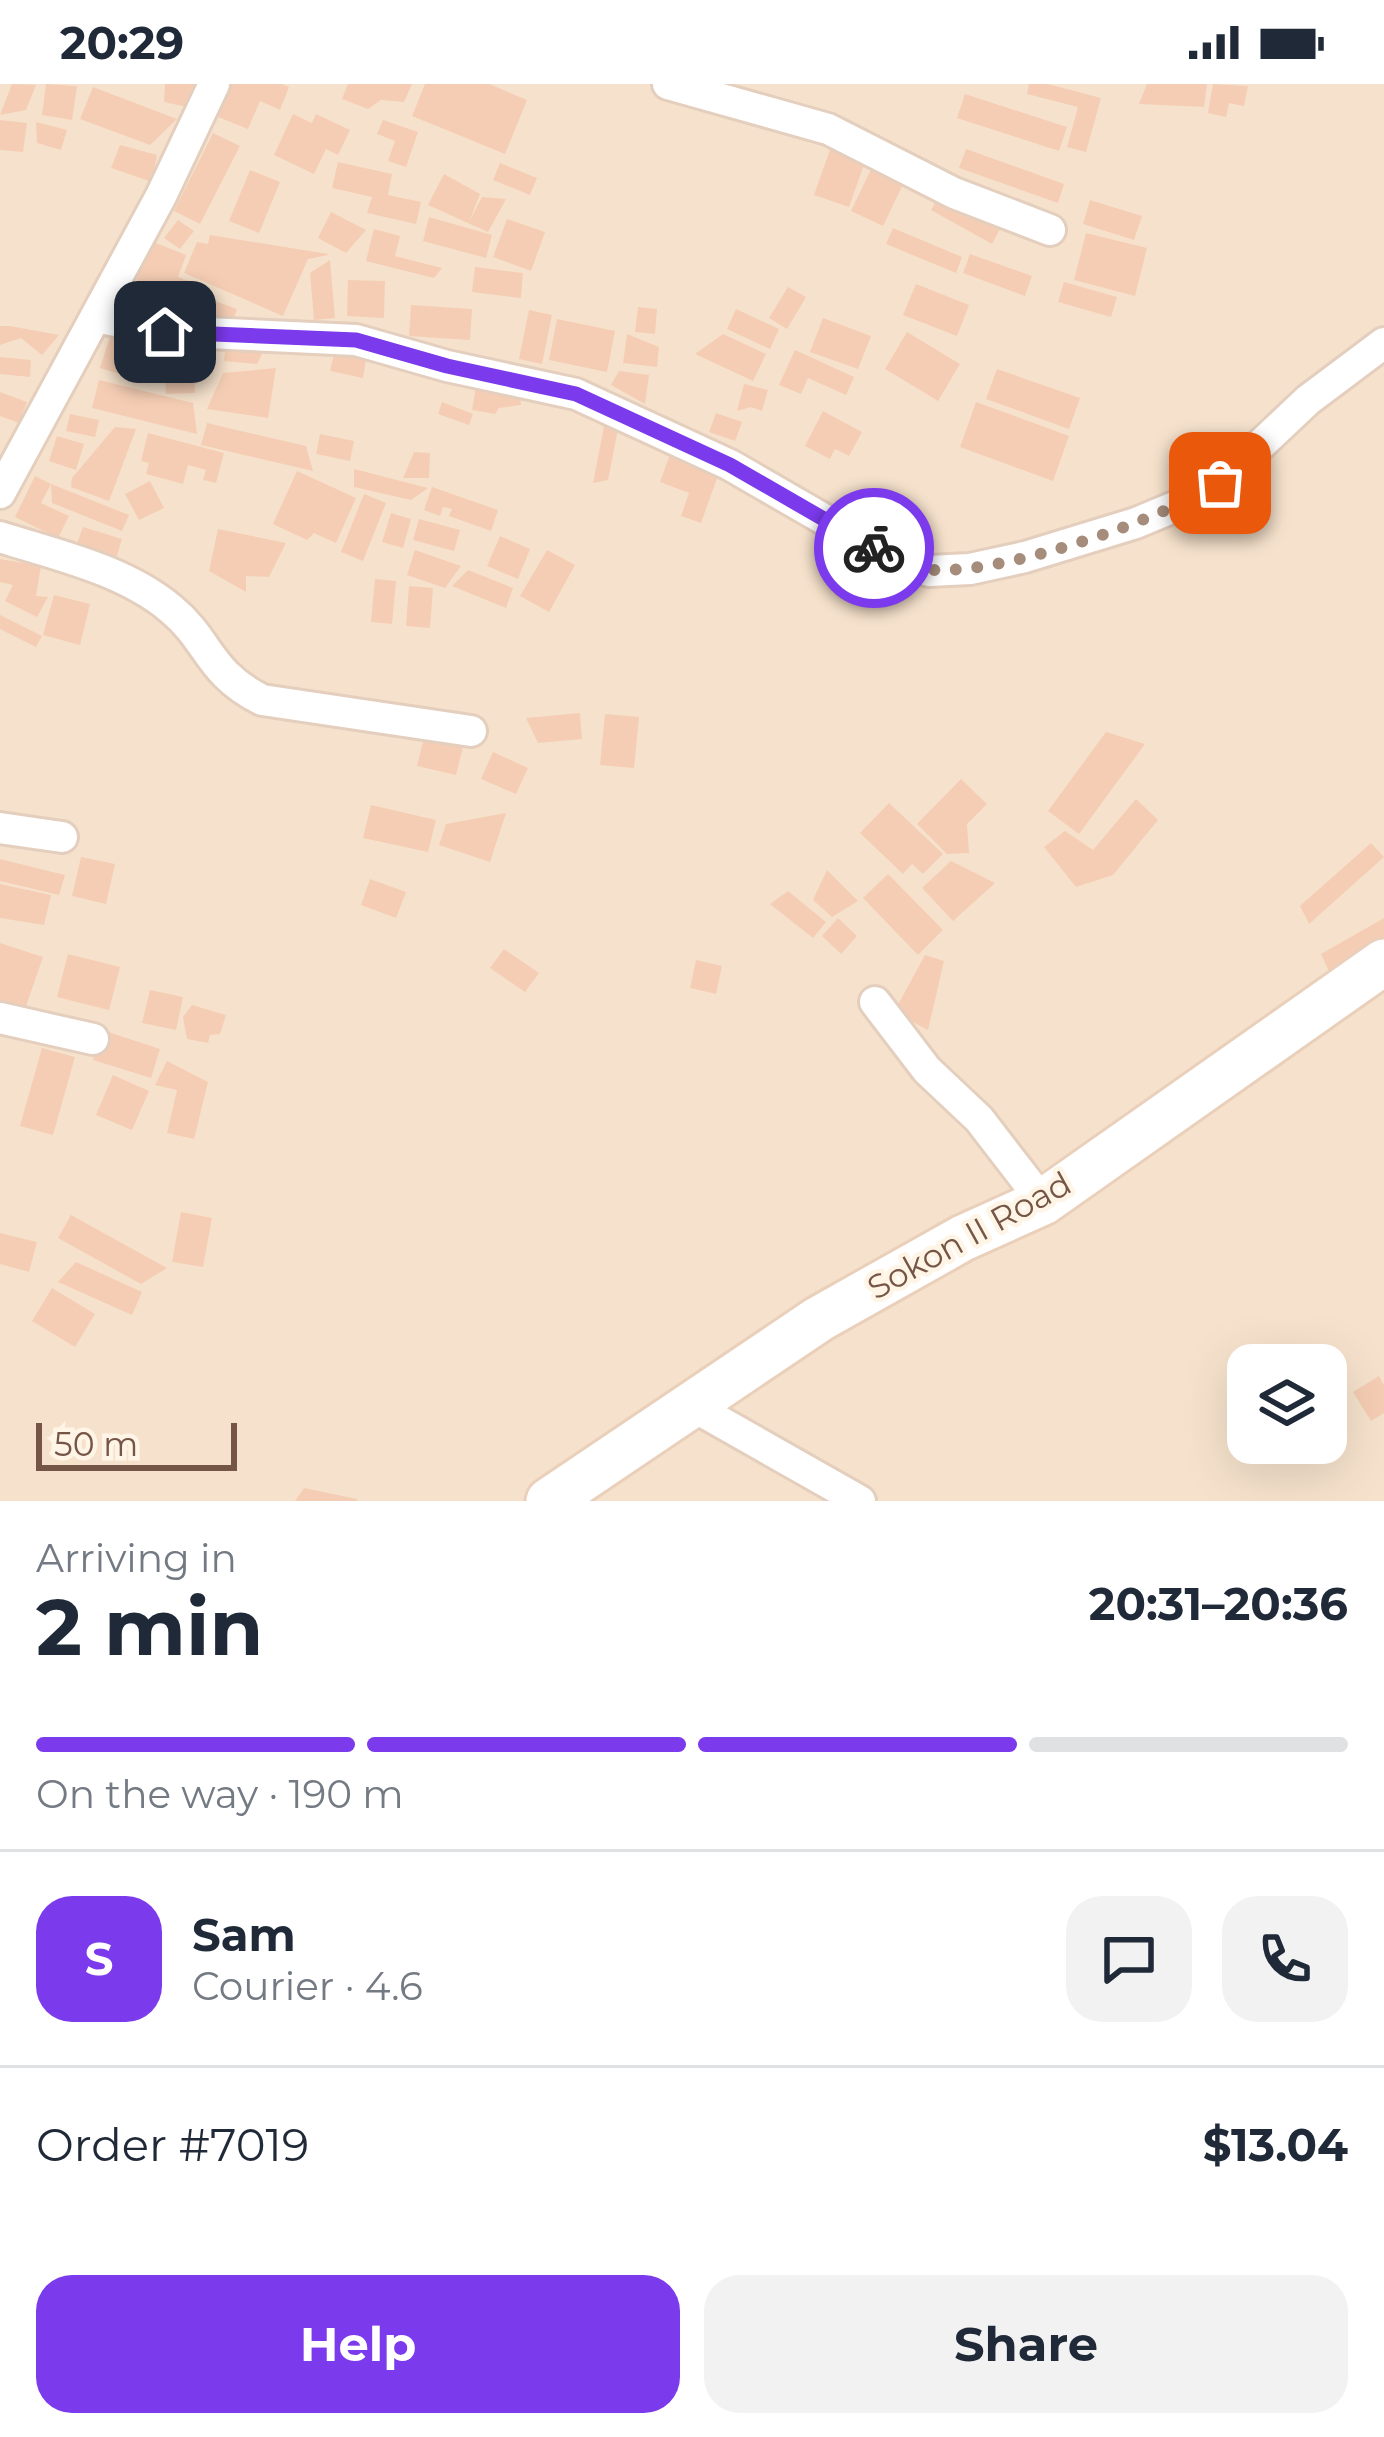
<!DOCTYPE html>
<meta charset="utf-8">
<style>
:root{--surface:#fff;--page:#f2f2f3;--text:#1f2937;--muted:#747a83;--line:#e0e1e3;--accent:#7c3aed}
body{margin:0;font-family:Montserrat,sans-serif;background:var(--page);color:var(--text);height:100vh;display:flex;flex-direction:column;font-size:45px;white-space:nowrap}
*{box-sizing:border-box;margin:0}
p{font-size:39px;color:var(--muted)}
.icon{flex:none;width:66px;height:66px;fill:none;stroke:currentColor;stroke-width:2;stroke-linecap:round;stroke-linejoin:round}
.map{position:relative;height:1417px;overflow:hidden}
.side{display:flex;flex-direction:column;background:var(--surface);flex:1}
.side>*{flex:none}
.buttons{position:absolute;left:1227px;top:1260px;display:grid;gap:24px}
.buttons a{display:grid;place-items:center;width:120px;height:120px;border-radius:24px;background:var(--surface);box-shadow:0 12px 48px #0002;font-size:60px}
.scale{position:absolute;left:36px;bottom:30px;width:201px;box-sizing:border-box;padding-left:12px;border:6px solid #755545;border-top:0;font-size:33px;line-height:42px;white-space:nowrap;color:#755545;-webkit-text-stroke:9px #fff5e6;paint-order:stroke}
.pin{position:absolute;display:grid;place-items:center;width:102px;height:102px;color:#fff;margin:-51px;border-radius:24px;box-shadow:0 6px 18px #0006}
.courier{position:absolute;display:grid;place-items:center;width:120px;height:120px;margin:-60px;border:9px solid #7c3aed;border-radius:50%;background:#fff;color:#222;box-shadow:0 3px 15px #0007}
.overview em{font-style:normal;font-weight:700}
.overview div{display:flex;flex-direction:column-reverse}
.overview{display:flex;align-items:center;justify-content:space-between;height:204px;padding:0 36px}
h1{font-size:78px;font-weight:700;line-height:90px}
.bar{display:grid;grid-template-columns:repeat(4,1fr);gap:18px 12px;align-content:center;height:144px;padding:0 36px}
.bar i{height:15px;border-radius:9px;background:var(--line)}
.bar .on{background:var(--accent)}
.bar p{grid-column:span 4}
.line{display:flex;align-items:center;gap:30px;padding:0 36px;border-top:3px solid var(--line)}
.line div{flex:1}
.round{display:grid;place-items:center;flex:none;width:126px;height:126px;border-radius:36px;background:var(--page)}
.primary-button{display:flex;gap:24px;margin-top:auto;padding:24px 36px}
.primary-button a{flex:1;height:138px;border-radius:36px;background:var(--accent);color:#fff;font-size:48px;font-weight:700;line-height:138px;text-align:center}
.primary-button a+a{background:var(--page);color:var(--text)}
.status{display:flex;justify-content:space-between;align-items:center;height:84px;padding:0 60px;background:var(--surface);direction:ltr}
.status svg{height:33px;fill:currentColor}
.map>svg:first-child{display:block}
.residential{fill:#f6e2cc;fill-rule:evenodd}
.building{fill:#f5cdb4}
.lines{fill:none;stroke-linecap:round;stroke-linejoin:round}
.street-casing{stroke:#e4cebd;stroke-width:36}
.secondary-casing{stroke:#eacfba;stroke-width:51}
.street{stroke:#fff;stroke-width:30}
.secondary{stroke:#fff;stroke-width:45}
.done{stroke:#a58c7b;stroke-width:12;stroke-dasharray:0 21.6}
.route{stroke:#7c3aed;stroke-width:15}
.labels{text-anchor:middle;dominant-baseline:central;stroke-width:9;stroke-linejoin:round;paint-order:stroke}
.street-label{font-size:33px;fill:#755545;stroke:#fff5e6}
</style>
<div class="status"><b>20:29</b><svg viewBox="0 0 49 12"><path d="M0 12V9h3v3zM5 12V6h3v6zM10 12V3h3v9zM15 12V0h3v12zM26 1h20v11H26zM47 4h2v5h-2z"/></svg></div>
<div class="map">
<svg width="1384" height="1417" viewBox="0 0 1384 1417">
<rect width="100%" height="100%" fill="#fef1de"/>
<path class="residential" d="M0,0H1384V1417H0ZM1248,1281H1326V1359H1248Z"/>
<g class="building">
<path d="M12,0L36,1L26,26L0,31Z"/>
<path d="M46,0L77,2L72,36L42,31Z"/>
<path d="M165,0H195L187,23L164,18Z"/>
<path d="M225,0H282L289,3L280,26L260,17L248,45L213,31Z"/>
<path d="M348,0H412L404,18L381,16L368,25L342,15Z"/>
<path d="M425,0H489L527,16L505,70L412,32Z"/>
<path d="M1029,0H1048L1101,14L1086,68L1067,63L1078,23L1027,10Z"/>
<path d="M1147,0H1207L1204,23L1139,20Z"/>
<path d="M1213,0L1248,2L1244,22L1229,19L1226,33L1208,29Z"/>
<path d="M93,3L177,35L150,61L80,35Z"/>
<path d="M965,10L1067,43L1059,67L957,34Z"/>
<path d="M293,30L312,39L316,30L350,46L338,71L326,65L314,90L274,71Z"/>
<path d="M0,36L27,39L23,68L0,66Z"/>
<path d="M383,36L418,48L406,83L388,77L395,57L377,50Z"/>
<path d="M36,38L67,46L61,66L37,59Z"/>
<path d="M213,49L240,62L200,140L174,127Z"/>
<path d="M120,61L157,71L152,98L111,84Z"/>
<path d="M831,63L866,75L849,123L814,111Z"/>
<path d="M966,65L1064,100L1058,119L959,84Z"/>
<path d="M338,78L392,90L388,111L421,118L416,140L367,129L372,113L332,104Z"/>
<path d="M500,79L537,94L530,111L493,96Z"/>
<path d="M874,79L906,94L883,142L851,127Z"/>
<path d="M250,86L280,98L259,149L229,137Z"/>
<path d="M444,90L480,110L469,138L482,113L506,115L488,148L428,121Z"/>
<path d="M942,107L1002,141L992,160L931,126Z"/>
<path d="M1090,116L1142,132L1134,156L1083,140Z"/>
<path d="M331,128L366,146L346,169L318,154Z"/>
<path d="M429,133L492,151L486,174L423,157Z"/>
<path d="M507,135L545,148L531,187L493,173Z"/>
<path d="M178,136L194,147L180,165L164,154Z"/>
<path d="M893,144L962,173L956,189L886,160Z"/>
<path d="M374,145L400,152L395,172L442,184L434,194L366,177Z"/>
<path d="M1086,149L1147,164L1135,212L1074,196Z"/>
<path d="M210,151L328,170V171L308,175L283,232L184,189L197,158L208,160Z"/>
<path d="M151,157L186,171L178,193L191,198L190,208L237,225L233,236L144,233L155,224L130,214Z"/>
<path d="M970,170L1032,192L1025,212L963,189Z"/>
<path d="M330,176L335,234L314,236L310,189Z"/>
<path d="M475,183L523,189L521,214L472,208Z"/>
<path d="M348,196L385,197L384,234L347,232Z"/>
<path d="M1064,198L1117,213L1111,233L1058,218Z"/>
<path d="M916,200L969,221L957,252L903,231Z"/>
<path d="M788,203L806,213L787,245L769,234Z"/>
<path d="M411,221L472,225L470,256L409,252Z"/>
<path d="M638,223L657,225L655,250L635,248Z"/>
<path d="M736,225L779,245L770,265L727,245Z"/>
<path d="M529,226L552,231L542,280L519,275Z"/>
<path d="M823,234L871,252L858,285L810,268Z"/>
<path d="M557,235L615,247L607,288L549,276Z"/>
<path d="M0,242H10L59,251L42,271L21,254L0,261Z"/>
<path d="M112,247L155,261L143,297L100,284Z"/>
<path d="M907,248L960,280L938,317L885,285Z"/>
<path d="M627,250L659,263L657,283L623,279Z"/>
<path d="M723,250L766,270L753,297L695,270Z"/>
<path d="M226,258L266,262L257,280L224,277Z"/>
<path d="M336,262L367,269L363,294L330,287Z"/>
<path d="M795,266L854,293L846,311L808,294L801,310L779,301Z"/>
<path d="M194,269L195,309L166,310L164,271Z"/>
<path d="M0,273L31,276L30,293L0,290Z"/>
<path d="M276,284L268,334L207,325L223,289Z"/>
<path d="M997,285L1080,314L1069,345L986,315Z"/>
<path d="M619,287L649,291L645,320L611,301Z"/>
<path d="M99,296L193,319L197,350L92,324Z"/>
<path d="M477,297L519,305L521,321L499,324L495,330L472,326Z"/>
<path d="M744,300L768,306L762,327L751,323L737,327Z"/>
<path d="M0,308L27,318L19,339L0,332Z"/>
<path d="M442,318L473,330L469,341L438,330Z"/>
<path d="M976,318L1069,352L1053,397L960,363Z"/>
<path d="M823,327L862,348L849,372L835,365L830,375L805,362Z"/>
<path d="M716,329L742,338L735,357L709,348Z"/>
<path d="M70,330L99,336L95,353L66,347Z"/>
<path d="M605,337L619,340L608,396L593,399Z"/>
<path d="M207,339L306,362L313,387L201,361Z"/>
<path d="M115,343L136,345L109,417L71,403L72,394Z"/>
<path d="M148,349L224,369L216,399L203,396L206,386L188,381L183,400L146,390L149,379L141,377Z"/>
<path d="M320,350L354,357L350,377L316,370Z"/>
<path d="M57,352L84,360L76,386L49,377Z"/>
<path d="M672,365L721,383L701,439L681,432L689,409L660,398Z"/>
<path d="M414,368L430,369L429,394H403Z"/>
<path d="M354,385L428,404L411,416L354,403Z"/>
<path d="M297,387L356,414L336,459L314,449L307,456L273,440Z"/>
<path d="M35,392L51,400L41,419L69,432L58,454L15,433Z"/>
<path d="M150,397L164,424L139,436L125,410Z"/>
<path d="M51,400L129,431L122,447L52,419Z"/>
<path d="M432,403L498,426L491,447L449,432L452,425L443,423L440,432L424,426Z"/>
<path d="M364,410L386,419L363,477L341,468Z"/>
<path d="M391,429L411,435L403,464L382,458Z"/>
<path d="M419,435L460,446L454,467L413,456Z"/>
<path d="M83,443L122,455L116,475L76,462Z"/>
<path d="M218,445L286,459L269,493L246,492V508L209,487Z"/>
<path d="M500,452L530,465L518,495L487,482Z"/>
<path d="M415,466L461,482L445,504L407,491Z"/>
<path d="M547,466L575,481L549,528L520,512Z"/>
<path d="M0,475L41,482L36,512L48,513L37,533L5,517L13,501L0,498Z"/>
<path d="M468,486L513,504L506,524L452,502Z"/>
<path d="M375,495L396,497L392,540L371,538Z"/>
<path d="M409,502L433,504L430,544L406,542Z"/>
<path d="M54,511L90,520L80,561L43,551Z"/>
<path d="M0,531L42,552L36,563L0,545Z"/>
<path d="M580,629L582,655L538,659L526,634Z"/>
<path d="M605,630L639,633L634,684L600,681Z"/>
<path d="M1106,648L1145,660L1079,750L1048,727Z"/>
<path d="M425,650L464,659L456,691L417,682Z"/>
<path d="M493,668L528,684L516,710L481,695Z"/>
<path d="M961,695L987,720L967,740L969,769L947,770L917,740Z"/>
<path d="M1136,715L1158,736L1113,791L1076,803L1044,763L1065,747L1093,766Z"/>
<path d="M889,719L943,770L923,790L912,780L903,790L860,749Z"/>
<path d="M371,721L436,736L428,768L363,754Z"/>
<path d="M506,729L490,778L439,761L446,740Z"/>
<path d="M1371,759L1384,773L1309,840L1300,822Z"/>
<path d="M81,773L115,780L106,820L72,812Z"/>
<path d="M0,775L65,791L59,811L0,797Z"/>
<path d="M951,777L995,799L953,837L922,804Z"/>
<path d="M827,786L858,817L832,833L813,816Z"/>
<path d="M888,790L943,846L918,871L863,814Z"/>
<path d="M370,795L406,808L396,834L361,821Z"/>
<path d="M0,800L51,811L44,841L0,834Z"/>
<path d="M788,807L826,838L813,854L770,820Z"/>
<path d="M838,834L857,852L841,870L822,852Z"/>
<path d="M1384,834V864L1333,896L1321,870Z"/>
<path d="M0,859L43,873L25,925L0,917Z"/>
<path d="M504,865L539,889L525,908L490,884Z"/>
<path d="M68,870L120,883L109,926L57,913Z"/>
<path d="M925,871L944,877L928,946L894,928Z"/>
<path d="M696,876L722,882L716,910L690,904Z"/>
<path d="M150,906L183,913L176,946L142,939Z"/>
<path d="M192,921L226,931L220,950L210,951L208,959L187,955L183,933Z"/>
<path d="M102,946L160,965L151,994L93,976Z"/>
<path d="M42,964L75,973L53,1051L20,1042Z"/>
<path d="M167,977L208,998L194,1055L167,1049L177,1006L155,1001Z"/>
<path d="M113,991L149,1007L132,1046L96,1031Z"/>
<path d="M181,1128L212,1134L203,1183L172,1178Z"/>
<path d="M71,1131L167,1184L141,1200L58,1154Z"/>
<path d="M0,1149L37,1158L29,1188L0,1180Z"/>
<path d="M76,1178L142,1208L132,1231L58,1198Z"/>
<path d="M52,1204L95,1230L75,1263L32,1237Z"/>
<path d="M1379,1292L1384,1301V1329L1371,1337L1353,1308Z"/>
<path d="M304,1404L357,1415V1417H295Z"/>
</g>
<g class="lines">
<g class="street-casing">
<g id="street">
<path d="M668,0L828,45L954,109L1050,146"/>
<path d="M96,233L165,247L356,256L447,282L576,310L730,381L884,470L929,487L970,485L1025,473L1136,439L1191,416L1220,399L1308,316L1384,259"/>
<path d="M0,409L161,112L214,0"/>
<path d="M0,453C57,471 125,486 171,525C210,557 207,588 262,616L471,647"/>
<path d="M0,744L62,753"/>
<path d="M875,918L927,986L979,1035L1043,1118"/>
<path d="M0,934L93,955"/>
<path d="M689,1320L860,1417"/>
</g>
</g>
<g class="secondary-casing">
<path id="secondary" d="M549,1417L819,1235L963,1154L1043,1118L1384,878"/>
</g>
<use href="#street" class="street"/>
<use href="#secondary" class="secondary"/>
</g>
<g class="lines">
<path class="done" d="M874,464C891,474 916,486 935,486C1008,489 1157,437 1220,399"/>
<path class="route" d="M165,248L356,256L447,282L576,310L730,381L874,464"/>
</g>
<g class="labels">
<g class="street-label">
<text transform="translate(969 1151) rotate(-29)">Sokon II Road</text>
</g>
</g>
</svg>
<div class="buttons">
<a><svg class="icon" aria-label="layers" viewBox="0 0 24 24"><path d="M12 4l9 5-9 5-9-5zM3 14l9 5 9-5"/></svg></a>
</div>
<div class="scale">50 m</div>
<div class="pin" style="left:1220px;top:399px;background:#ea580c"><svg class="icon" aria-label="bag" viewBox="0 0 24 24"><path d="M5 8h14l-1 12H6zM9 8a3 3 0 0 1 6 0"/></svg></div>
<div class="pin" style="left:165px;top:248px;background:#1f2937"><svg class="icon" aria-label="home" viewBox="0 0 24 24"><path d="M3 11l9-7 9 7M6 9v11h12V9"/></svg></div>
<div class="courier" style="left:874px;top:464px"><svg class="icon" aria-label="bike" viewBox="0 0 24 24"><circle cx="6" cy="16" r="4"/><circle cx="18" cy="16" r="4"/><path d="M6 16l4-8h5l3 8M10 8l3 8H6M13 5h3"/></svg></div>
</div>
<section class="side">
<div class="overview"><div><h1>2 min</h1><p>Arriving in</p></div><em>20:31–20:36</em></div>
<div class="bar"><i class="on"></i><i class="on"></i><i class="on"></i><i></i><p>On the way · 190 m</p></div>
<div class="line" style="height:216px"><b class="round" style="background:var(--accent);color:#fff">S</b><div><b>Sam</b><p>Courier · 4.6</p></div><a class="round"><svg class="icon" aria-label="chat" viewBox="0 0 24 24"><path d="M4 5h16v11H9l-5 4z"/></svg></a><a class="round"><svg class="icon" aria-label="phone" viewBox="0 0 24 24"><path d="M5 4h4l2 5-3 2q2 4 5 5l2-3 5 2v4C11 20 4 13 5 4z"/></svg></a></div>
<div class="line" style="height:156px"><div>Order #7019</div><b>$13.04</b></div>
<div class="primary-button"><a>Help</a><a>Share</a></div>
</section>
